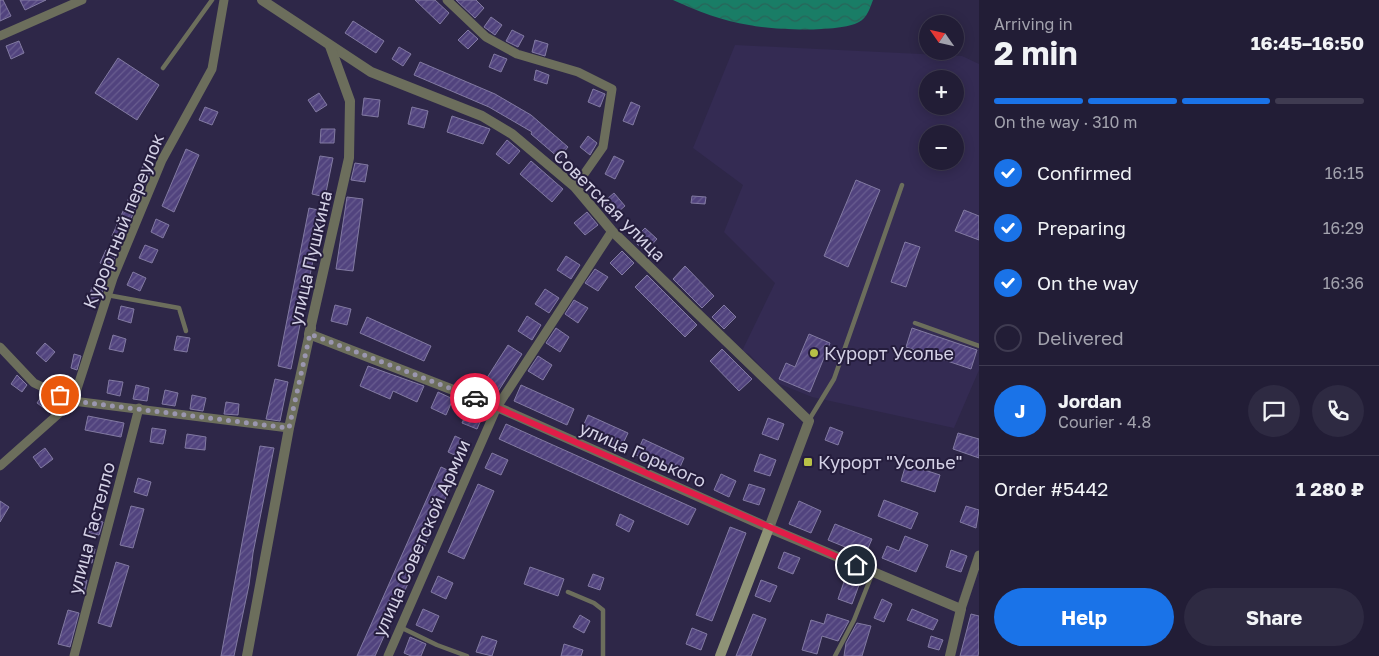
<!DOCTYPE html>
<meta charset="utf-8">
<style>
:root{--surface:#221d36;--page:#2e2a42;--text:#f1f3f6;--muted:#a2a2ad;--line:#3f3b51;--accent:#1a73e8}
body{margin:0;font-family:"Golos Text",sans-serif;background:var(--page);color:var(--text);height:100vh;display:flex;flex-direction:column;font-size:19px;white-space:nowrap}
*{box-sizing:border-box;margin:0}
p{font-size:16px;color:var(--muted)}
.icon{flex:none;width:28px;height:28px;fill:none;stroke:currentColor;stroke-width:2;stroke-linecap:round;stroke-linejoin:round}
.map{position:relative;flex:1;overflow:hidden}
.drawer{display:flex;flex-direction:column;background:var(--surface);width:400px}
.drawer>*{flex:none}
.needle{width:32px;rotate:304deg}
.controls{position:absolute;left:919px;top:15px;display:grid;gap:10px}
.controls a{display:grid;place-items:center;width:45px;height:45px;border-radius:50%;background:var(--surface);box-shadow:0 2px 12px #0003,0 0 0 1px var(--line);font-size:25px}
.pin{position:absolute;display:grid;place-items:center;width:42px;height:42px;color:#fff;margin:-21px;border:2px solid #fff;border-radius:50%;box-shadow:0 1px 5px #0007}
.courier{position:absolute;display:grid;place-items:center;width:50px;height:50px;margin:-25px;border:4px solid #e11d48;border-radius:50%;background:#fff;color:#222;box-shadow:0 1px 6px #0007}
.summary em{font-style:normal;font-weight:700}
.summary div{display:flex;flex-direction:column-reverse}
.summary{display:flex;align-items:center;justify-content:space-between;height:85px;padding:0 15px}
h1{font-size:32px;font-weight:700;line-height:38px}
.bar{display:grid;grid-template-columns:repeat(4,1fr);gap:8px 5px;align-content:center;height:60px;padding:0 15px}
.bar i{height:6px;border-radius:4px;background:var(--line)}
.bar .on{background:var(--accent)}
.bar p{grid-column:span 4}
.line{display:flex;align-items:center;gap:12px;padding:0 15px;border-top:1px solid var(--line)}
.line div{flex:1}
.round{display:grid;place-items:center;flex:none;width:52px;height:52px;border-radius:26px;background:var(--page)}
ol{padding:0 15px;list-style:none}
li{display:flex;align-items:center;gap:15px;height:55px}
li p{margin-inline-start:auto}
li .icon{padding:5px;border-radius:50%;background:var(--accent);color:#fff;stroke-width:4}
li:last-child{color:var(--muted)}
li i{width:28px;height:28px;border:2px solid var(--line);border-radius:50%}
.action{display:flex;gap:10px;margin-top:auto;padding:10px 15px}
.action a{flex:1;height:58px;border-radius:30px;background:var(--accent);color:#fff;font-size:20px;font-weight:700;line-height:58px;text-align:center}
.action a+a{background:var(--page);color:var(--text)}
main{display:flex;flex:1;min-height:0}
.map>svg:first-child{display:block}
.built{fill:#342b53;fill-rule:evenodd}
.water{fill:url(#water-waves)}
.building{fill:url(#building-hatch);stroke:#827aa2}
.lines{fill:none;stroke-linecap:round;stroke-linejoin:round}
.service{stroke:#6c6e5c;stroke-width:4.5}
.minor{stroke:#6c6e5c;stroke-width:9}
.tertiary{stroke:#6c6e5c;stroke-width:10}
.secondary{stroke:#8f9376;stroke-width:10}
.done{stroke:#9a96af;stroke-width:5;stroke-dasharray:0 9}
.route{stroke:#e11d48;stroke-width:6}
.poi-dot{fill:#b8c147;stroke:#251d3d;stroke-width:2}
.labels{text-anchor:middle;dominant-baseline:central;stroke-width:4;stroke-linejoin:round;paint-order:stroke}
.street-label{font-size:18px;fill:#d4d1e6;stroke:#251d3d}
.poi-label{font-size:18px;fill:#d4d1e6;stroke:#251d3d;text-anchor:start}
</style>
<main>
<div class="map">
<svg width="979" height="656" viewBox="0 0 979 656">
<defs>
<pattern id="water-waves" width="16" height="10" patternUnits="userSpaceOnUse" patternTransform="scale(1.25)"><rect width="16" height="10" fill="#197d66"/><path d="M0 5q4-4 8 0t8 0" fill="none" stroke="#296459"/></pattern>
<pattern id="building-hatch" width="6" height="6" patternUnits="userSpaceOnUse" patternTransform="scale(1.25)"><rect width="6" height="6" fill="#51437e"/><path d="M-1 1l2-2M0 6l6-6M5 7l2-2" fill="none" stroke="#695d90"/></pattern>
</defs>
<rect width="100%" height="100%" fill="#2e2748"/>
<path class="built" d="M735,45L962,56L979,64V370L954,428L812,397L775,382L749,354L742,351L775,283L724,232L743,185L693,148ZM928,79H955V106H928ZM928,134H955V161H928Z"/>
<path class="water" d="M673,0H873C870,8 867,18 859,22C839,33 772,30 749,25C723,21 697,11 673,0Z"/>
<g class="building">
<path d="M0,0H3L11,16L0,21Z"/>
<path d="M20,0H46L25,10Z"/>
<path d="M415,0H435L449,13L440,24Z"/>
<path d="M456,0H476L484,8L475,18Z"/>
<path d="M491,17L502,25L495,35L484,27Z"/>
<path d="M353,21L384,41L376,53L345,33Z"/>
<path d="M468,30L478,39L468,49L458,40Z"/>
<path d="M512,30L524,36L518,47L506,41Z"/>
<path d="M535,40L548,44L545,56L532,52Z"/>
<path d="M19,41L24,53L11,59L6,46Z"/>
<path d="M399,47L411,54L403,66L392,59Z"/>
<path d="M494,54L507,59L501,72L489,67Z"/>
<path d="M118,58L159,85L137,120L95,93Z"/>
<path d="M420,62L495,94L531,115L568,147L559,158L531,134L532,132L489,107L414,75Z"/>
<path d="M536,70L549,75L547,84L534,80Z"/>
<path d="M593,89L605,94L600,107L588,102Z"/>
<path d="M319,93L327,105L316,112L308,100Z"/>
<path d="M364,98L380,100L378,117L362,115Z"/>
<path d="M631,102L640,106L633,125L623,121Z"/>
<path d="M205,107L218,112L212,125L199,120Z"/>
<path d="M412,107L428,111L424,128L408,124Z"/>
<path d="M452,116L490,129L483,144L447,132Z"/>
<path d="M321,129H335L334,143H320Z"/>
<path d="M588,136L597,143L590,155L580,147Z"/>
<path d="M507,140L520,151L509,164L496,154Z"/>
<path d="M186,149L199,155L174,212L162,206Z"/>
<path d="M320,156L333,158L325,197L312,194Z"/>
<path d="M614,156L624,161L615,179L605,174Z"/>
<path d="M531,161L563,189L552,202L520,174Z"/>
<path d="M355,163L368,165L365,182L351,180Z"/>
<path d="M143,166L151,169L122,241L112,236Z"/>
<path d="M856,180L880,190L848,267L824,256Z"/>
<path d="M614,193L625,206L612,217L601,204Z"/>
<path d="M692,196L706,197L705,204L691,203Z"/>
<path d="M347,197L363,199L353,271L336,269Z"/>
<path d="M309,208L323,211L291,369L278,366Z"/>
<path d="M964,210L979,216V240L955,231Z"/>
<path d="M587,212L598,225L585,235L574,223Z"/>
<path d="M156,219L169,225L163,238L151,232Z"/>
<path d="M645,228L657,239L645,252L633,240Z"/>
<path d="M905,242L920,247L906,287L891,282Z"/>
<path d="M145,245L158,250L152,263L139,258Z"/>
<path d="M106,250L116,254L111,267L100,263Z"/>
<path d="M622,251L634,263L622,275L610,263Z"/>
<path d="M566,256L580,265L571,279L557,270Z"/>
<path d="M685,266L714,296L702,308L673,279Z"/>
<path d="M595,269L608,277L598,291L585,283Z"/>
<path d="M133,272L146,278L140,291L127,285Z"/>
<path d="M647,275L697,325L685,337L635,287Z"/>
<path d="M92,287L103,290L98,303L88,301Z"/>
<path d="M545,289L559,298L549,313L535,304Z"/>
<path d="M574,300L588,308L578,323L565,314Z"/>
<path d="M335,305L351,309L347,325L331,321Z"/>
<path d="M724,305L736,317L724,329L712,317Z"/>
<path d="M121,306L134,309L131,323L118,319Z"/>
<path d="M527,316L541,325L532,340L518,331Z"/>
<path d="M367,317L431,346L424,361L360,333Z"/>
<path d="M556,328L569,337L560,352L546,343Z"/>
<path d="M912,328L977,350L971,369L906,347Z"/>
<path d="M809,334L830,343L810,392L779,379L786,363L795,367Z"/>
<path d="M113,335L126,339L123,352L109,349Z"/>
<path d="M177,336L190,338L187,352L174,350Z"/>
<path d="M45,343L55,352L46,362L36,353Z"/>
<path d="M508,345L522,354L497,393L483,384Z"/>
<path d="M722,349L752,379L739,391L710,361Z"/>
<path d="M74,354L81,356L77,370L71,368Z"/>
<path d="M538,356L552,365L543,380L528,371Z"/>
<path d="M368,366L424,386L417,402L393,391L390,399L360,386Z"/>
<path d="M17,375L27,385L22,392L11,384Z"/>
<path d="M275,379L288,382L280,421L266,419Z"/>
<path d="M109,380L123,382L120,396L107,393Z"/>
<path d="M136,385L149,388L147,401L133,399Z"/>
<path d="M521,385L574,409L567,425L514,401Z"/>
<path d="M165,390L178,393L175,406L162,404Z"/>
<path d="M438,392L453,399L446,415L431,408Z"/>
<path d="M43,394L56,400L48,411L37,403Z"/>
<path d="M192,395L206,398L203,411L190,409Z"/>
<path d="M226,402L239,404L238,415L224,414Z"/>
<path d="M469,407L484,413L477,429L462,423Z"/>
<path d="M588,415L628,433L621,448L581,431Z"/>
<path d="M88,416L124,423L121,437L85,430Z"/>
<path d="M768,418L784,424L778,440L762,434Z"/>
<path d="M506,424L696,509L688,525L499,439Z"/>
<path d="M830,427L843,432L838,445L825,440Z"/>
<path d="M152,428L166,430L163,444L150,442Z"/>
<path d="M958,433L979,439V458L953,449Z"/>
<path d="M187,434L206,437L205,450L185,448Z"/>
<path d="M455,436L470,443L463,459L448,452Z"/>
<path d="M643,439L684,458L677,474L636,455Z"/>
<path d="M260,446L274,448L253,553L249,585L234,656H221Z"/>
<path d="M45,448L53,459L41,468L33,457Z"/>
<path d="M492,453L508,460L501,475L485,468Z"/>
<path d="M760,454L776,460L770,476L754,471Z"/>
<path d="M906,464L940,475L935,492L901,481Z"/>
<path d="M441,467L456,474L416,566L375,656H357Z"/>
<path d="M721,474L736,481L729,497L714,490Z"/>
<path d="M138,478L151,482L147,496L134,492Z"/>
<path d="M478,484L494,491L464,559L448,552Z"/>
<path d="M749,484L765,489L759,505L743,500Z"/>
<path d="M884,500L918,513L911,529L878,516Z"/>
<path d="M0,501L9,507L0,522Z"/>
<path d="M799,501L821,511L811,533L789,524Z"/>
<path d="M131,506L144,509L133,548L120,545Z"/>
<path d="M966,506L979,510L976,528L960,522Z"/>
<path d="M620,514L634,521L629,532L616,525Z"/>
<path d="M93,519L103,522L99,535L89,533Z"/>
<path d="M835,524L872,539L865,555L828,540Z"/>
<path d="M730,527L746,533L712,621L696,615Z"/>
<path d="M905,536L928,545L916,572L882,558L887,546L899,551Z"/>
<path d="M85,547L95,549L92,563L81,560Z"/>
<path d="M951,550L967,556L961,572L946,567Z"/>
<path d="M784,552L800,558L793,574L778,568Z"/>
<path d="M116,562L129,566L111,627L98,623Z"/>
<path d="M530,567L564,579L558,596L524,584Z"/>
<path d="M593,574L604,578L600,590L588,586Z"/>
<path d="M438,576L453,583L446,599L431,592Z"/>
<path d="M77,577L87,580L84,594L73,591Z"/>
<path d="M845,579L859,585L852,604L838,599Z"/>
<path d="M761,580L777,586L770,602L755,596Z"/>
<path d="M882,599L892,604L884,622L874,618Z"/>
<path d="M423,609L439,616L432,632L416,625Z"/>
<path d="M912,609L938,620L933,630L907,620Z"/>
<path d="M68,610L79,613L70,647L58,644Z"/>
<path d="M753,614L766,619L751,656H736Z"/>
<path d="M827,614L849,621L838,641L822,636L817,654L802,650L811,620L824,624Z"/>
<path d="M971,614L979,616V650L978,656H960Z"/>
<path d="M580,615L590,621L584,633L573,627Z"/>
<path d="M857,623L871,626L862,656H844L846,643Z"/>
<path d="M692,628L707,634L701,650L686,644Z"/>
<path d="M482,636L497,641L492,656L476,652Z"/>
<path d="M931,636L943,640L939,650L928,647Z"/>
<path d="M410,637L426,644L421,656H411L404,653Z"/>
<path d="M564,644L583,650L581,656H561Z"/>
</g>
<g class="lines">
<g class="service">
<path d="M163,68L212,0"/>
<path d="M107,295L179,308L186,331"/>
<path d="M915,323L979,346"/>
<path d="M809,420L834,379L902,185"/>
<path d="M568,592L594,603L603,610V656"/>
<path d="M400,627L437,645L467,656"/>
<path d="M835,656L854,620L873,572"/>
</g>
<g class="minor">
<path d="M447,0L486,37L517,54L578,72L612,89L603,147L575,187"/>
<path d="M0,36L82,0"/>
<path d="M0,347L34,383L73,401L289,428"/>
<path d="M0,466L73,401L113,278L162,160L212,69L224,0"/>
<path d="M961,609L979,555"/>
<path d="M74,656L139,408"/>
<path d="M388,656L497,407L612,231"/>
</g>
<g class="tertiary">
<path d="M262,0L371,72L482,116L512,134L575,187L612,231L809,421L769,528"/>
<path d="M330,46L350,101L349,158L309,334L497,407L769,528L961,609L950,656"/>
<path d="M247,656L289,428L311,328"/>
</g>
<path class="secondary" d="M720,656L769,528"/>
</g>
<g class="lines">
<path class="done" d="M60,395L73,401L289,428L310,334L475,398"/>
<path class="route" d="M475,398L856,565"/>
</g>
<g class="poi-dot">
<circle cx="814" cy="353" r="5"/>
<rect x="803" y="457" width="10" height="10" rx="2.5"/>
</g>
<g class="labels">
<g class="street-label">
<text transform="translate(610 205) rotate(45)">Советская улица</text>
<text transform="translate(123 221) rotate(-68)">Курортный переулок</text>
<text transform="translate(310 258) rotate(-77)">улица Пушкина</text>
<text transform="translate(643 454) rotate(24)">улица Горького</text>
<text transform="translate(91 528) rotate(-75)">улица Гастелло</text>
<text transform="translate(421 538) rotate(-66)">улица Советской Армии</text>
</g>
<g class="poi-label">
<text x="824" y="353">Курорт Усолье</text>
<text x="818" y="462">Курорт "Усолье"</text>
</g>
</g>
</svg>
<div class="controls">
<a><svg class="needle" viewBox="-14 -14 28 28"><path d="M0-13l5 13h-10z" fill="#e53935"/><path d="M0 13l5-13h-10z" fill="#a2a2ad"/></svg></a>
<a>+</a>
<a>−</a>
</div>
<div class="pin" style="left:60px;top:395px;background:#ea580c"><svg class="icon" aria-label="bag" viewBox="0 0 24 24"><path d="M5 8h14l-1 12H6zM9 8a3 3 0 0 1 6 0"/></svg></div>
<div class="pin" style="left:856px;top:565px;background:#1f2937"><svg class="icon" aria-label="home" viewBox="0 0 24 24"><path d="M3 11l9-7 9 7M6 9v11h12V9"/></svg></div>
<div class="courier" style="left:475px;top:398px"><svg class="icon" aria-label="car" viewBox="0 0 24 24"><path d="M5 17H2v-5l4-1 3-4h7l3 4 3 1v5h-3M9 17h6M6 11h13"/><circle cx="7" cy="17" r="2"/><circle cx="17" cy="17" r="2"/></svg></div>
</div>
<section class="drawer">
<div class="summary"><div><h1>2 min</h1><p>Arriving in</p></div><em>16:45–16:50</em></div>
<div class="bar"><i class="on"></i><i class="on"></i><i class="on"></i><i></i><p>On the way · 310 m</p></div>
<ol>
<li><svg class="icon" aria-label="check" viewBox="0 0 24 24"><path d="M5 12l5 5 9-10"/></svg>Confirmed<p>16:15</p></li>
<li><svg class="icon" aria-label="check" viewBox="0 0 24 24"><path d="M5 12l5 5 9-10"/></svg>Preparing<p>16:29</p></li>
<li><svg class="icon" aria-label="check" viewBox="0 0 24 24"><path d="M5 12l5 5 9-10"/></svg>On the way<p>16:36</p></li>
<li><i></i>Delivered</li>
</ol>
<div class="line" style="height:90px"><b class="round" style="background:var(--accent);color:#fff">J</b><div><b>Jordan</b><p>Courier · 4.8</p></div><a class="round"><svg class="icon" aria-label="chat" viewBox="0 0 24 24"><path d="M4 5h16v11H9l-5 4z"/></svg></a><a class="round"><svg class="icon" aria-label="phone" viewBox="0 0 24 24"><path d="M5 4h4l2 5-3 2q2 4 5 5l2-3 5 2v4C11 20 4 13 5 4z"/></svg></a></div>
<div class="line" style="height:65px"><div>Order #5442</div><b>1 280 ₽</b></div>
<div class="action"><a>Help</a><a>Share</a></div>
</section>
</main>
